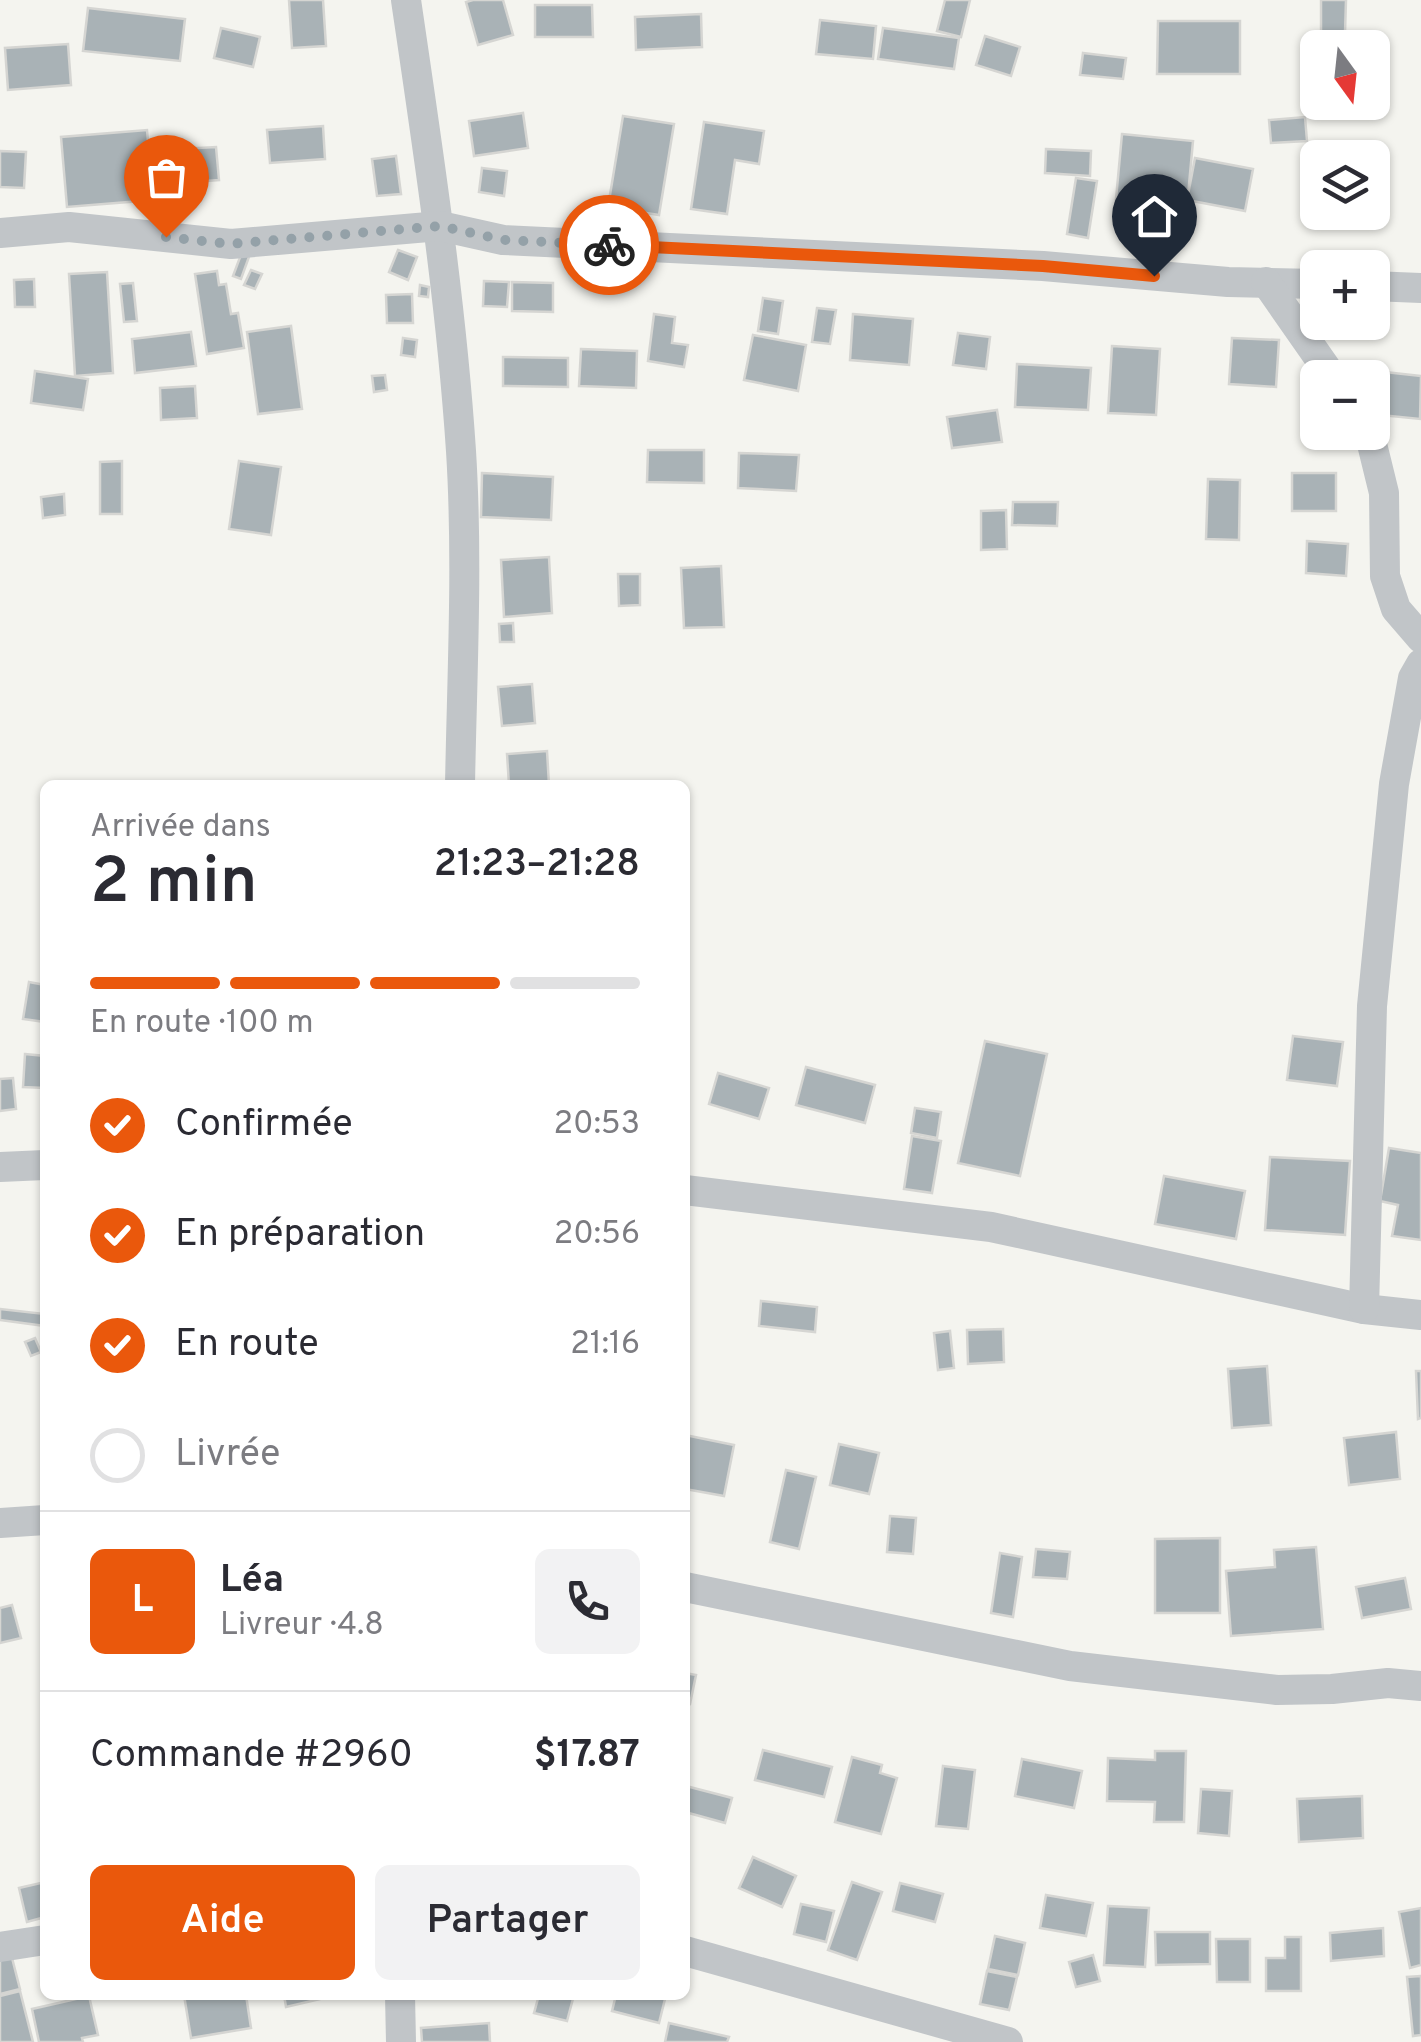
<!DOCTYPE html>
<html lang="fr">
<meta charset="utf-8">
<style>
:root{--surface:#fff;--page:#f2f2f3;--text:#2b2b33;--muted:#7c7c81;--line:#e1e1e2;--accent:#ea580c}
body{margin:0;font-family:Overpass,sans-serif;background:var(--page);color:var(--text);height:100vh;display:flex;flex-direction:column;font-size:38px;white-space:nowrap}
*{box-sizing:border-box;margin:0}
p{font-size:32px;color:var(--muted)}
.icon{flex:none;width:55px;height:55px;fill:none;stroke:currentColor;stroke-width:2;stroke-linecap:round;stroke-linejoin:round}
.map{position:relative;flex:1;overflow:hidden}
.sheet{position:absolute;left:40px;top:780px;width:650px;height:1220px;display:flex;flex-direction:column;background:var(--surface);border-radius:15px;box-shadow:0 2px 8px #0004}
.sheet>*{flex:none}
.needle{width:65px;rotate:165deg}
.buttons{position:absolute;left:1300px;top:30px;display:grid;gap:20px}
.buttons a{display:grid;place-items:center;width:90px;height:90px;border-radius:15px;background:var(--surface);box-shadow:0 2px 8px #0004;font-size:50px}
.pin{position:absolute;display:grid;place-items:center;width:85px;height:85px;color:#fff;margin:-102px -42px;border-radius:50% 50% 50% 0;rotate:-45deg;box-shadow:0 0 10px #0007}
.pin .icon{rotate:45deg}
.courier{position:absolute;display:grid;place-items:center;width:100px;height:100px;margin:-50px;border:8px solid #ea580c;border-radius:50%;background:#fff;color:#222;box-shadow:0 2px 12px #0007}
.summary em{font-style:normal;font-weight:600}
.summary div{display:flex;flex-direction:column-reverse}
.summary{display:flex;align-items:center;justify-content:space-between;height:170px;padding:0 50px}
h1{font-size:65px;font-weight:600;line-height:75px}
.bar{display:grid;grid-template-columns:repeat(4,1fr);gap:15px 10px;align-content:center;height:120px;padding:0 50px}
.bar i{height:12px;border-radius:8px;background:var(--line)}
.bar .current{background:var(--accent)}
.bar p{grid-column:span 4}
.line{display:flex;align-items:center;gap:25px;padding:0 50px;border-top:2px solid var(--line)}
.line div{flex:1}
.round{display:grid;place-items:center;flex:none;width:105px;height:105px;border-radius:15px;background:var(--page)}
ol{padding:0 50px;list-style:none}
li{display:flex;align-items:center;gap:30px;height:110px}
li p{margin-inline-start:auto}
li .icon{padding:10px;border-radius:50%;background:var(--accent);color:#fff;stroke-width:4}
li:last-child{color:var(--muted)}
li i{width:55px;height:55px;border:5px solid var(--line);border-radius:50%}
.cta{display:flex;gap:20px;margin-top:auto;padding:20px 50px}
.cta a{flex:1;height:115px;border-radius:15px;background:var(--accent);color:#fff;font-size:40px;font-weight:600;line-height:115px;text-align:center}
.cta a+a{background:var(--page);color:var(--text)}
.map>svg:first-child{display:block}
.building{fill:#a9b2b6;stroke:#d5d5d2;stroke-width:2.5}
.lines{fill:none;stroke-linecap:round;stroke-linejoin:round}
.street{stroke:#c1c5c8;stroke-width:30}
.done{stroke:#94a1a8;stroke-width:10;stroke-dasharray:0 18}
.route{stroke:#ea580c;stroke-width:12}
</style>
<div class="map">
<svg width="1421" height="2042" viewBox="0 0 1421 2042">
<rect width="100%" height="100%" fill="#f4f4ef"/>
<g class="building">
<path d="M289,0H323L326,46L292,48Z"/>
<path d="M473,0H503L513,35L478,45L466,2Z"/>
<path d="M945,0H970L961,37L937,31Z"/>
<path d="M1321,0H1346L1345,33H1321Z"/>
<path d="M535,5H592L593,37H535Z"/>
<path d="M88,8L185,19L180,61L83,51Z"/>
<path d="M701,14L702,47L636,50L635,17Z"/>
<path d="M820,20L876,26L873,59L816,54Z"/>
<path d="M1158,21H1240V74H1157Z"/>
<path d="M221,28L260,37L253,67L214,58Z"/>
<path d="M883,28L959,38L954,69L878,59Z"/>
<path d="M985,36L1020,47L1011,76L976,65Z"/>
<path d="M68,44L71,85L8,90L5,48Z"/>
<path d="M1083,53L1126,58L1123,79L1080,75Z"/>
<path d="M523,113L528,148L474,156L469,121Z"/>
<path d="M623,116L674,124L659,215L608,207Z"/>
<path d="M1305,117L1307,141L1271,143L1269,120Z"/>
<path d="M704,122L764,131L759,164L735,160L727,214L691,209Z"/>
<path d="M323,126L325,159L270,163L267,130Z"/>
<path d="M147,130L153,200L67,207L61,137Z"/>
<path d="M1122,134L1193,141L1185,228L1114,221Z"/>
<path d="M216,147L219,180L163,184L161,150Z"/>
<path d="M1046,149L1091,151L1090,176L1045,173Z"/>
<path d="M1380,149L1385,207L1372,208V158H1354V152Z"/>
<path d="M0,151L26,152L24,188L0,187Z"/>
<path d="M396,156L401,194L377,196L372,159Z"/>
<path d="M1195,158L1253,169L1245,211L1187,200Z"/>
<path d="M482,168L507,171L504,196L479,192Z"/>
<path d="M1076,178L1097,181L1088,238L1067,234Z"/>
<path d="M398,250L417,257L408,280L389,272Z"/>
<path d="M242,252L250,254L241,279L233,276Z"/>
<path d="M251,270L262,274L255,289L244,285Z"/>
<path d="M217,271L219,285L226,284L231,314L238,313L244,348L207,354L195,274Z"/>
<path d="M107,272L113,373L75,376L69,274Z"/>
<path d="M34,279L35,307H15L14,280Z"/>
<path d="M484,281L509,282L507,307L483,306Z"/>
<path d="M512,282L553,283V312L512,311Z"/>
<path d="M133,283L137,321L124,322L120,284Z"/>
<path d="M420,285L429,287L428,297L419,296Z"/>
<path d="M412,294L413,323H387L386,295Z"/>
<path d="M763,298L783,301L778,334L758,331Z"/>
<path d="M817,308L836,310L830,344L812,342Z"/>
<path d="M654,314L675,317L672,343L688,345L684,367L648,361Z"/>
<path d="M853,314L913,319L909,365L850,360Z"/>
<path d="M291,326L302,409L258,414L247,332Z"/>
<path d="M191,332L196,366L135,373L132,339Z"/>
<path d="M958,333L990,337L986,369L953,365Z"/>
<path d="M753,335L806,345L798,391L744,380Z"/>
<path d="M403,338L417,340L415,357L401,355Z"/>
<path d="M1232,338L1279,340L1276,387L1229,384Z"/>
<path d="M1112,346L1160,349L1156,415L1108,413Z"/>
<path d="M581,349L637,351L636,388L579,386Z"/>
<path d="M503,357L568,358V387L503,386Z"/>
<path d="M1017,364L1091,368L1088,410L1015,407Z"/>
<path d="M35,371L88,379L83,410L31,403Z"/>
<path d="M1385,372L1421,376L1420,419L1380,415Z"/>
<path d="M385,375L387,390L374,392L372,376Z"/>
<path d="M195,386L197,418L161,420L160,388Z"/>
<path d="M997,410L1002,442L952,448L947,417Z"/>
<path d="M648,450H704V483L647,482Z"/>
<path d="M739,453L799,455L796,491L738,488Z"/>
<path d="M122,461V514H100V462Z"/>
<path d="M239,461L281,467L271,535L229,529Z"/>
<path d="M482,473L553,477L551,520L481,517Z"/>
<rect x="1292" y="473" width="44" height="38"/>
<path d="M1208,479L1240,480L1239,540L1206,539Z"/>
<path d="M64,494L65,515L43,518L41,497Z"/>
<path d="M1013,502H1058L1057,526L1012,525Z"/>
<path d="M1006,510L1007,549L981,550V511Z"/>
<path d="M1307,541L1348,544L1346,576L1306,573Z"/>
<path d="M549,557L552,613L504,617L501,560Z"/>
<path d="M721,566L724,627L684,628L681,568Z"/>
<path d="M618,574H640V605L619,606Z"/>
<path d="M513,623L514,642H500L499,624Z"/>
<path d="M532,684L535,723L502,726L498,687Z"/>
<path d="M547,751L549,785H509L507,754Z"/>
<path d="M29,982L45,985V1022L23,1019Z"/>
<path d="M1293,1036L1343,1042L1337,1086L1287,1080Z"/>
<path d="M985,1041L1047,1054L1020,1176L958,1163Z"/>
<path d="M25,1054L45,1056V1088L23,1087Z"/>
<path d="M806,1067L875,1085L865,1123L796,1105Z"/>
<path d="M718,1073L769,1088L759,1119L709,1104Z"/>
<path d="M13,1078L16,1109L0,1111V1079Z"/>
<path d="M915,1108L941,1112L937,1138L911,1133Z"/>
<path d="M912,1136L941,1141L932,1193L904,1189Z"/>
<path d="M1389,1148L1421,1153V1240L1392,1236L1398,1205L1380,1201Z"/>
<path d="M1270,1157L1350,1161L1345,1235L1265,1230Z"/>
<path d="M1164,1176L1245,1191L1236,1239L1155,1224Z"/>
<path d="M761,1301L817,1307L815,1332L759,1326Z"/>
<path d="M0,1309L45,1314V1326L0,1320Z"/>
<path d="M1003,1329L1004,1362L968,1364L967,1330Z"/>
<path d="M950,1331L954,1368L938,1370L934,1333Z"/>
<path d="M35,1338L41,1352L31,1356L25,1342Z"/>
<path d="M1267,1366L1271,1425L1232,1428L1228,1369Z"/>
<path d="M1416,1371H1421V1418L1418,1419Z"/>
<path d="M1396,1432L1400,1479L1349,1485L1344,1438Z"/>
<path d="M685,1435L734,1445L724,1496L685,1489Z"/>
<path d="M839,1444L879,1453L869,1494L830,1485Z"/>
<path d="M786,1470L816,1477L799,1549L770,1542Z"/>
<path d="M890,1516L916,1518L913,1554L887,1552Z"/>
<path d="M1220,1538V1613H1155V1539Z"/>
<path d="M1316,1547L1323,1629L1231,1636L1226,1571L1275,1567L1274,1550Z"/>
<path d="M1036,1549L1070,1552L1067,1579L1033,1577Z"/>
<path d="M1000,1553L1022,1557L1013,1617L991,1613Z"/>
<path d="M1405,1578L1411,1609L1362,1618L1356,1587Z"/>
<path d="M12,1605L21,1638L0,1643V1608Z"/>
<path d="M685,1673L696,1675L690,1704L685,1703Z"/>
<path d="M763,1750L832,1767L824,1797L755,1780Z"/>
<path d="M1155,1751H1186L1184,1822H1154L1155,1802L1107,1801L1108,1758L1155,1760Z"/>
<path d="M852,1757L882,1765L880,1773L897,1778L881,1834L835,1822Z"/>
<path d="M1022,1759L1082,1771L1074,1808L1015,1796Z"/>
<path d="M943,1766L975,1770L968,1829L936,1826Z"/>
<path d="M686,1786L732,1798L725,1823L685,1812Z"/>
<path d="M1201,1789L1232,1791L1229,1836L1198,1833Z"/>
<path d="M1362,1796L1363,1838L1299,1842L1297,1799Z"/>
<path d="M753,1857L796,1876L782,1907L739,1888Z"/>
<path d="M45,1882V1917L27,1922L19,1888Z"/>
<path d="M852,1882L882,1892L857,1960L828,1950Z"/>
<path d="M900,1883L943,1894L935,1922L893,1911Z"/>
<path d="M1046,1895L1093,1903L1086,1936L1040,1928Z"/>
<path d="M801,1904L834,1911L826,1942L794,1934Z"/>
<path d="M1108,1906L1149,1908L1145,1967L1104,1965Z"/>
<path d="M1421,1908V1965L1410,1968L1399,1912Z"/>
<path d="M1383,1928L1384,1956L1331,1961L1330,1933Z"/>
<path d="M1155,1932H1210V1964L1156,1965Z"/>
<path d="M995,1936L1025,1943L1018,1975L988,1969Z"/>
<path d="M1285,1937H1301V1991H1266V1958H1285Z"/>
<path d="M1216,1939H1250V1982H1217Z"/>
<path d="M11,1954L20,1989L0,1994V1957Z"/>
<path d="M1093,1955L1100,1981L1076,1987L1069,1962Z"/>
<path d="M987,1971L1017,1977L1009,2010L980,2004Z"/>
<path d="M1421,1976V2035L1413,2036L1407,1977Z"/>
<path d="M20,1991L33,2042H0V1996Z"/>
<path d="M184,1995H246L251,2028L191,2038Z"/>
<path d="M284,1995H337L286,2007Z"/>
<path d="M539,1995H574L567,2021L534,2013Z"/>
<path d="M616,1995H666L659,2023L612,2011Z"/>
<path d="M89,1996L98,2035L82,2038L83,2042H39L32,2009Z"/>
<path d="M489,2023L490,2042H422L421,2028Z"/>
<path d="M669,2023L729,2037L727,2042H665Z"/>
</g>
<g class="lines">
<g class="street">
<path d="M406,0C428,150 451,300 461,451C468,562 462,674 460,785"/>
<path d="M0,233L69,227L231,244L440,226L503,240L1043,266L1228,282L1318,284"/>
<path d="M1266,282L1333,378"/>
<path d="M1372,286L1421,288"/>
<path d="M1366,432L1372,444L1384,493L1385,576L1396,609L1421,638"/>
<path d="M0,1167L45,1165"/>
<path d="M685,1190L991,1227L1364,1309L1421,1315"/>
<path d="M1364,1309L1372,1006L1394,784L1413,678L1421,664"/>
<path d="M0,1523L45,1520"/>
<path d="M685,1587L1070,1666L1277,1690L1332,1689L1388,1683L1421,1686"/>
<path d="M0,1947L45,1940"/>
<path d="M685,1951L1008,2042"/>
<path d="M400,1995L401,2042"/>
</g>
</g>
<g class="lines">
<path class="done" d="M166,237L230,244L440,226L504,240L609,245"/>
<path class="route" d="M609,245L1043,266L1154,276"/>
</g>
</svg>
<div class="buttons">
<a><svg class="needle" viewBox="-14 -14 28 28"><path d="M0-13l5 13h-10z" fill="#e53935"/><path d="M0 13l5-13h-10z" fill="#7c7c81"/></svg></a>
<a><svg class="icon" aria-label="layers" viewBox="0 0 24 24"><path d="M12 4l9 5-9 5-9-5zM3 14l9 5 9-5"/></svg></a>
<a>+</a>
<a>−</a>
</div>
<div class="pin" style="left:166px;top:237px;background:#ea580c"><svg class="icon" aria-label="bag" viewBox="0 0 24 24"><path d="M5 8h14l-1 12H6zM9 8a3 3 0 0 1 6 0"/></svg></div>
<div class="pin" style="left:1154px;top:276px;background:#1f2937"><svg class="icon" aria-label="home" viewBox="0 0 24 24"><path d="M3 11l9-7 9 7M6 9v11h12V9"/></svg></div>
<div class="courier" style="left:609px;top:245px"><svg class="icon" aria-label="bike" viewBox="0 0 24 24"><circle cx="6" cy="16" r="4"/><circle cx="18" cy="16" r="4"/><path d="M6 16l4-8h5l3 8M10 8l3 8H6M13 5h3"/></svg></div>
<section class="sheet">
<div class="summary"><div><h1>2 min</h1><p>Arrivée dans</p></div><em>21:23–21:28</em></div>
<div class="bar"><i class="current"></i><i class="current"></i><i class="current"></i><i></i><p>En route · 100 m</p></div>
<ol>
<li><svg class="icon" aria-label="check" viewBox="0 0 24 24"><path d="M5 12l5 5 9-10"/></svg>Confirmée<p>20:53</p></li>
<li><svg class="icon" aria-label="check" viewBox="0 0 24 24"><path d="M5 12l5 5 9-10"/></svg>En préparation<p>20:56</p></li>
<li><svg class="icon" aria-label="check" viewBox="0 0 24 24"><path d="M5 12l5 5 9-10"/></svg>En route<p>21:16</p></li>
<li><i></i>Livrée</li>
</ol>
<div class="line" style="height:180px"><b class="round" style="background:var(--accent);color:#fff">L</b><div><b>Léa</b><p>Livreur · 4.8</p></div><a class="round"><svg class="icon" aria-label="phone" viewBox="0 0 24 24"><path d="M5 4h4l2 5-3 2q2 4 5 5l2-3 5 2v4C11 20 4 13 5 4z"/></svg></a></div>
<div class="line" style="height:130px"><div>Commande #2960</div><b>$17.87</b></div>
<div class="cta"><a>Aide</a><a>Partager</a></div>
</section>
</div>
